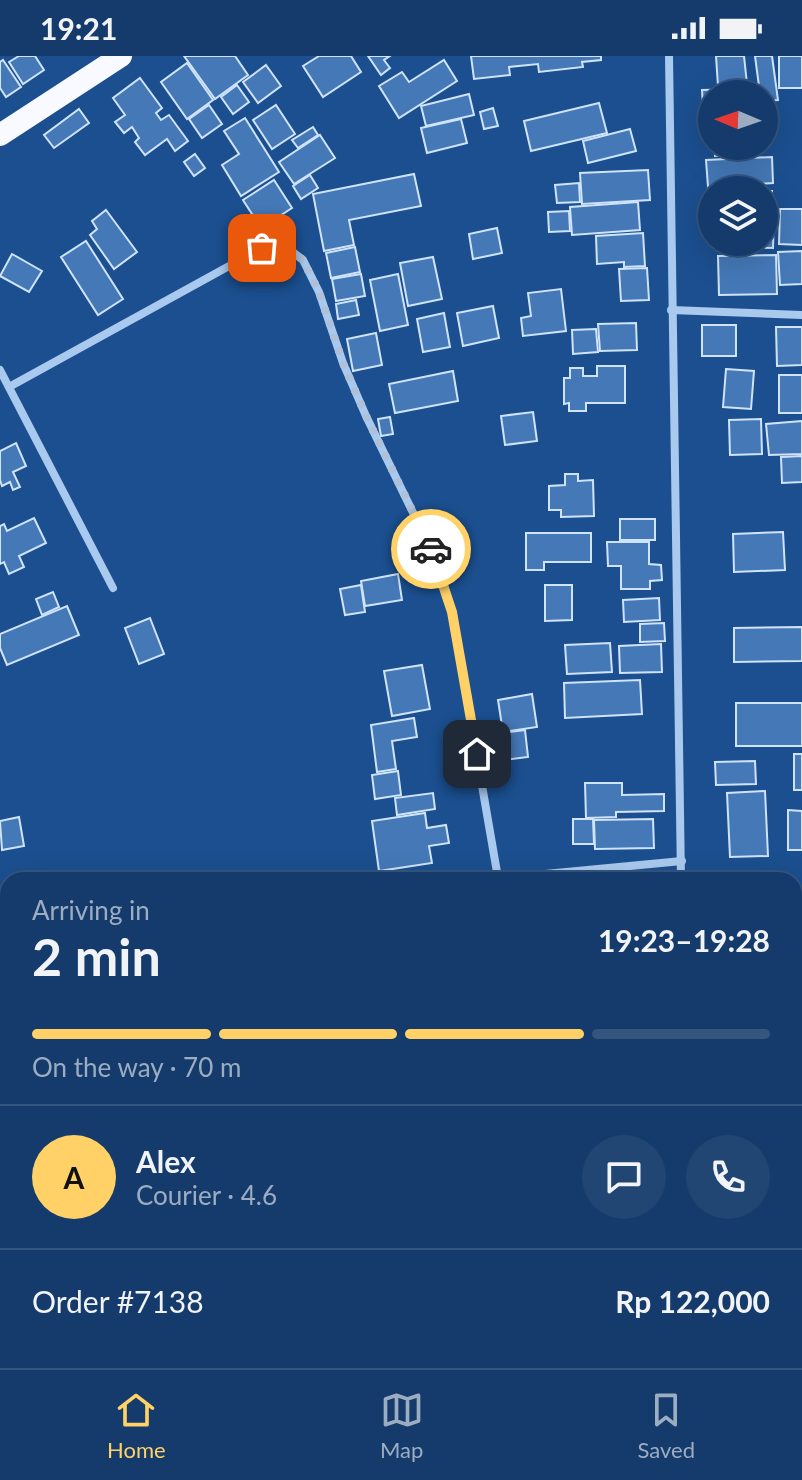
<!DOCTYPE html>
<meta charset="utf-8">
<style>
:root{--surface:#143b6b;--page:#214673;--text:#f1f3f6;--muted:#9dadc1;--line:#33557e;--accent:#ffd166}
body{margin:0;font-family:Lato,sans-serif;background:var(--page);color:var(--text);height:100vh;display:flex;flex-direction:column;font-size:30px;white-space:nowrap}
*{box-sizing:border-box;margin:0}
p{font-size:26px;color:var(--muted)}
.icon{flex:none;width:44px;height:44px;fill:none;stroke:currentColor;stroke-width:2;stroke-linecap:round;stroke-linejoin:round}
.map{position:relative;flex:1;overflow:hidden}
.drawer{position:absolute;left:0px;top:816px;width:802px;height:496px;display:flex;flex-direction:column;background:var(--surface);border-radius:24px 24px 0 0;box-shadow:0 8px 32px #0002,0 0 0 2px var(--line)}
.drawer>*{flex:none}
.needle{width:52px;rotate:272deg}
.buttons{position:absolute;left:698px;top:24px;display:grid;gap:16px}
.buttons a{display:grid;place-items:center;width:80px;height:80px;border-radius:50%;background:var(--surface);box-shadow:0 8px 32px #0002,0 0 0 2px var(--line);font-size:40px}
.pin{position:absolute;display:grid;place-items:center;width:68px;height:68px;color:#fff;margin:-34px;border-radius:16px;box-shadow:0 4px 12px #0006}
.courier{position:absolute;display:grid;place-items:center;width:80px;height:80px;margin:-40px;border:6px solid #ffd166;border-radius:50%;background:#fff;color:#222;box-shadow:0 2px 10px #0007}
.headline em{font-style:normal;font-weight:700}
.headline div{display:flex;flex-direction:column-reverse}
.headline{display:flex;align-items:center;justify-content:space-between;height:136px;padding:0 32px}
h1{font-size:52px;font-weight:700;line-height:60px}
.bar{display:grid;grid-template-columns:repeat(4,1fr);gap:12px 8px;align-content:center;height:96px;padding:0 32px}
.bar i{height:10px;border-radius:6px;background:var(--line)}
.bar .selected{background:var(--accent)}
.bar p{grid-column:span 4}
.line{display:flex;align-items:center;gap:20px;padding:0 32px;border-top:2px solid var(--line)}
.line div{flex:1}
.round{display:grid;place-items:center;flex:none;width:84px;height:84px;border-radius:42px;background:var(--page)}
.status{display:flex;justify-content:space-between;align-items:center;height:56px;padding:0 40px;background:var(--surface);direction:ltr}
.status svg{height:22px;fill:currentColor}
.dock{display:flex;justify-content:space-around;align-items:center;height:112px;border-top:2px solid var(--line);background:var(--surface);font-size:22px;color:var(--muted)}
.dock a{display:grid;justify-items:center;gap:4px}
.dock .selected{color:var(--accent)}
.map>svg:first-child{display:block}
.building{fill:#4478b7;stroke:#cfe3fa;stroke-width:2}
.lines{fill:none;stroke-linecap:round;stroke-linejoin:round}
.path{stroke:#a9c9ee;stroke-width:4;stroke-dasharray:4 6;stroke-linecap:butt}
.minor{stroke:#a9c9ee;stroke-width:8}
.trunk{stroke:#f8faff;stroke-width:22}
.done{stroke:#afc1d8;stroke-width:8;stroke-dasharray:0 14.4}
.route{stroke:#ffd166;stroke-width:10}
</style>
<div class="status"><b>19:21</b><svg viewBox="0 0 49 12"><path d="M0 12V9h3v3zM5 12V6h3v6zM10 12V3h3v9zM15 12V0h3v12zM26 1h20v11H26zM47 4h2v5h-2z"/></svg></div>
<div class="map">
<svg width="802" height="1312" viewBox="0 0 802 1312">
<rect width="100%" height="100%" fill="#1b4f8f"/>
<g class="building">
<path d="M19,0H35L44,14L23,28L9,6Z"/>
<path d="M184,0H235L248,19L215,43Z"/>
<path d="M319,0H351L361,16L323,41L303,10Z"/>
<path d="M368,0H390L384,4L390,12L381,19Z"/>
<path d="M471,0H601V4L582,6L583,11L539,16L538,8L509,11L510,19L474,23Z"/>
<path d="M716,0H744L747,28L718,30Z"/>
<path d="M755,0H772L778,44L764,45V38H760Z"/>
<rect x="779" y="0" width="23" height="32"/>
<path d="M3,4L21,31L6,41L0,32V6Z"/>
<path d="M444,4L457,25L399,62L379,30L402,16L409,26Z"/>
<path d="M187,7L213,44L187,63L161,26Z"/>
<path d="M266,9L281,30L258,47L243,26Z"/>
<path d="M140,22L162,52L156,57L161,64L169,59L188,85L175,95L167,83L145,99L135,86L139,82L132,71L124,77L115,66L125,59L113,42Z"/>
<path d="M237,29L249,46L233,58L221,41Z"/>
<path d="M744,33L745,38H712V52H703L702,34Z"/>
<path d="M469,38L474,59L426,70L421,50Z"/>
<path d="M599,47L607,77L531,95L524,65Z"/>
<path d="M209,49L222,68L202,82L189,63Z"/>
<path d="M276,49L295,78L272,93L253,64Z"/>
<path d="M493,52L498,70L484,73L480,56Z"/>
<path d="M79,53L89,67L54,92L44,79Z"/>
<rect x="704" y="55" width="8" height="21"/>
<path d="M245,62L279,116L241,140L222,109L239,98L224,75Z"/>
<path d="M461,63L467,87L427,97L421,72Z"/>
<path d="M313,71L318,79L298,92L292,84Z"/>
<path d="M630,73L636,95L588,107L583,85Z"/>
<path d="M320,79L335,102L294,128L279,106Z"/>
<path d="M715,90H752L753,98L715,100Z"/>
<path d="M195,98L205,112L194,120L184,106Z"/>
<path d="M772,101L773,127L708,131L706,104Z"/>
<path d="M648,114L650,144L582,148L580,117Z"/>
<path d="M414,118L421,150L349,164L354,189L324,195L313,138Z"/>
<path d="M310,119L318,132L301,143L293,130Z"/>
<path d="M274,124L292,152L261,172L243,144Z"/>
<path d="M579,127L580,146L557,147L555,129Z"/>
<path d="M764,135H772L771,157H764Z"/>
<path d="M638,146L640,174L572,179L570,151Z"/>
<path d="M780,153H802V189L779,188Z"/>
<path d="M106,154L137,196L114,213L90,179L97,173L92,165Z"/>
<path d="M569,155L570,175L549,176L548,156Z"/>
<path d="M764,159L774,160L773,192L716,191V186H764Z"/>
<path d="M497,172L502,197L473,203L469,178Z"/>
<path d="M643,177L645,210L624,211V206L597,208L596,180Z"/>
<path d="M86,185L123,243L98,259L61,201Z"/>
<path d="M355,191L360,216L331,222L326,197Z"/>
<path d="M802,195V228L780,229L778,196Z"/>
<path d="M12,198L42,215L29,236L0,220Z"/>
<path d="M776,199L777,238L719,239L718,200Z"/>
<path d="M433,201L442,243L408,250L400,207Z"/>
<path d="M647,212L649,244L621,245L619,213Z"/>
<path d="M361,218L365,240L336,245L332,223Z"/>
<path d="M398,218L408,269L380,275L370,224Z"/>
<path d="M561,233L566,275L523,280L521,262L531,260L528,237Z"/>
<path d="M356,244L359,259L338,263L336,248Z"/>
<path d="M493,250L499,282L463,290L457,257Z"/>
<path d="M444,257L450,291L423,296L417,263Z"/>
<path d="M636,267L637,294L600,295L598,268Z"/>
<rect x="702" y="269" width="34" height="31"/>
<path d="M776,271H802V309L777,310Z"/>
<path d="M596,273L598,296L573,298L572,274Z"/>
<path d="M376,277L382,309L353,315L347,283Z"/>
<path d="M597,310H625V347H586V355H569V347L564,348V322H570V312H583V320H597Z"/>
<path d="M726,313L754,315L751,353L723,351Z"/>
<path d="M453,315L458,345L395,357L389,328Z"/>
<rect x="779" y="319" width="23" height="38"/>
<path d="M533,356L537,385L505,389L501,360Z"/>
<path d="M390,361L393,378L381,380L378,363Z"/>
<path d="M761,363L762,398L730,399L729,364Z"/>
<path d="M802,365V398L769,399L766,368Z"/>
<path d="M16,387L26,410L13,416L20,431L13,434L10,426L2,430L0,424V395Z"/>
<path d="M802,400V426L782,427L781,401Z"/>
<path d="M565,418H578V425L593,424L594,460L561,461V454H549V430L565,429Z"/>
<path d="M34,462L46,487L19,500L24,511L9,518L4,506L0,508V470L4,468L7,475Z"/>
<rect x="620" y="463" width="35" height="21"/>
<path d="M783,476L785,514L734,516L733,478Z"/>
<path d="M526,477H591V506H544V514H526Z"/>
<path d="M607,486H649V508L661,509L662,524L650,525V533H621V510H608Z"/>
<path d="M398,518L402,544L365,550L361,525Z"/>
<path d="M361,529L365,556L345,559L340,533Z"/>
<path d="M545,529H572V564L545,565Z"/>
<path d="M53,536L59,551L42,559L36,543Z"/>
<path d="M659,542L660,564L624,566L623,544Z"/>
<path d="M67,550L79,579L7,609L0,592V578Z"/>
<path d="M150,562L164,598L139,608L125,572Z"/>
<path d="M664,567L665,585L640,586V568Z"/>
<path d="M802,571V605L734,606V572Z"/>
<path d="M610,587L612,616L567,618L565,589Z"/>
<path d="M661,588L662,616L620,617L619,590Z"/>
<path d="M422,609L430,653L392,660L384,615Z"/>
<path d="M640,624L642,658L565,662L564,627Z"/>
<path d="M532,638L537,671L503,676L498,644Z"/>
<rect x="736" y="647" width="66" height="43"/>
<path d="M414,662L417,681L392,685L396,713L377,716L371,669Z"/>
<path d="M525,674L528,701L496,705L493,678Z"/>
<rect x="794" y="698" width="8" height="36"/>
<path d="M755,705L756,728L716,729L715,706Z"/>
<path d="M398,715L401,739L375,743L372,719Z"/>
<path d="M585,727H622V739L664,738V755L616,756V761L586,762Z"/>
<path d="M765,735L768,800L730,801L727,737Z"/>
<path d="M433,737L435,753L397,759L395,742Z"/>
<path d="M788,754L802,755V794H788Z"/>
<path d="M425,757L427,772L446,769L449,787L429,790L432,807L379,815L372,765Z"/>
<path d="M19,761L24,790L2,794L0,765Z"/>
<path d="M573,763H593L594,788H573Z"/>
<path d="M653,763L654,792L595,793L594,764Z"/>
<path d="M8,1019V1062H6L0,1020Z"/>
</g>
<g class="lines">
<g class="path">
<path d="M541,1304L603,1312"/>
<path d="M92,1312L131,1304"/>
</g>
<g class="minor">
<path d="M669,0L681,824"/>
<path d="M671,254L802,259"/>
<path d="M0,314L113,532"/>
<path d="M9,331L262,192L285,190L303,204L319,236L343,307L366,360L436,504L452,556L498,822"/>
<path d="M483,824L682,805"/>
<path d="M0,948L8,946"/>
<path d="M794,1076H802"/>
<path d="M632,1312L633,1304"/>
<path d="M800,1312L802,1293"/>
</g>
<path class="trunk" d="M0,79L121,0"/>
</g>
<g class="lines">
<path class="done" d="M262,192L285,190L303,204L319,236L343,307L366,360L431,493"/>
<path class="route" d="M431,493L452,556L477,698"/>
</g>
</svg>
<div class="buttons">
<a><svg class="needle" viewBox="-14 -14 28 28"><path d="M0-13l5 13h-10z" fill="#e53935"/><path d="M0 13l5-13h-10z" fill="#9dadc1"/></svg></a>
<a><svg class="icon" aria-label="layers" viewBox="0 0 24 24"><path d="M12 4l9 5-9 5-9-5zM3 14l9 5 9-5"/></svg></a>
</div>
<div class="pin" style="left:262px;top:192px;background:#ea580c"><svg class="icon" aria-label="bag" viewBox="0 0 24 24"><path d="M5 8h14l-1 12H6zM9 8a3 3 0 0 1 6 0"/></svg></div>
<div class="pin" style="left:477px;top:698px;background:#1f2937"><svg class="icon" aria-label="home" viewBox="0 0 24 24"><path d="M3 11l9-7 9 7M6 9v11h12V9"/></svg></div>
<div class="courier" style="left:431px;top:493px"><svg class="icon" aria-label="car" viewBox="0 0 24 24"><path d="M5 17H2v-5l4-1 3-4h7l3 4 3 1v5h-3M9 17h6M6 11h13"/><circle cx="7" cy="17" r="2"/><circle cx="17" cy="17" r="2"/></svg></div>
<section class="drawer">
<div class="headline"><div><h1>2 min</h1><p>Arriving in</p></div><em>19:23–19:28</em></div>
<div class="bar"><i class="selected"></i><i class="selected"></i><i class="selected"></i><i></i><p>On the way · 70 m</p></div>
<div class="line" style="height:144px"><b class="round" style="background:var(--accent);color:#111">A</b><div><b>Alex</b><p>Courier · 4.6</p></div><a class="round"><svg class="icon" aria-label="chat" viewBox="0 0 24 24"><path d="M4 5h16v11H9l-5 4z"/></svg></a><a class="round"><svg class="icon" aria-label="phone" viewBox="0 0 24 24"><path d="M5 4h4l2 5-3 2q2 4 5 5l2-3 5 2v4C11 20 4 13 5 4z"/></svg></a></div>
<div class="line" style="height:104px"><div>Order #7138</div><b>Rp 122,000</b></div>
</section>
</div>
<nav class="dock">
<a class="selected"><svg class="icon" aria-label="home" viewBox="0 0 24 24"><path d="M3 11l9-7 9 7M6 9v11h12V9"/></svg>Home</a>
<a><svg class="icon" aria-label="map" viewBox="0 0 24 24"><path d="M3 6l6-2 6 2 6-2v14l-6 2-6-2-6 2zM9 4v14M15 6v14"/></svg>Map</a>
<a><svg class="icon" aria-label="saved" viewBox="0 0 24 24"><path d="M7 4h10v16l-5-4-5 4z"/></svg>Saved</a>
</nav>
